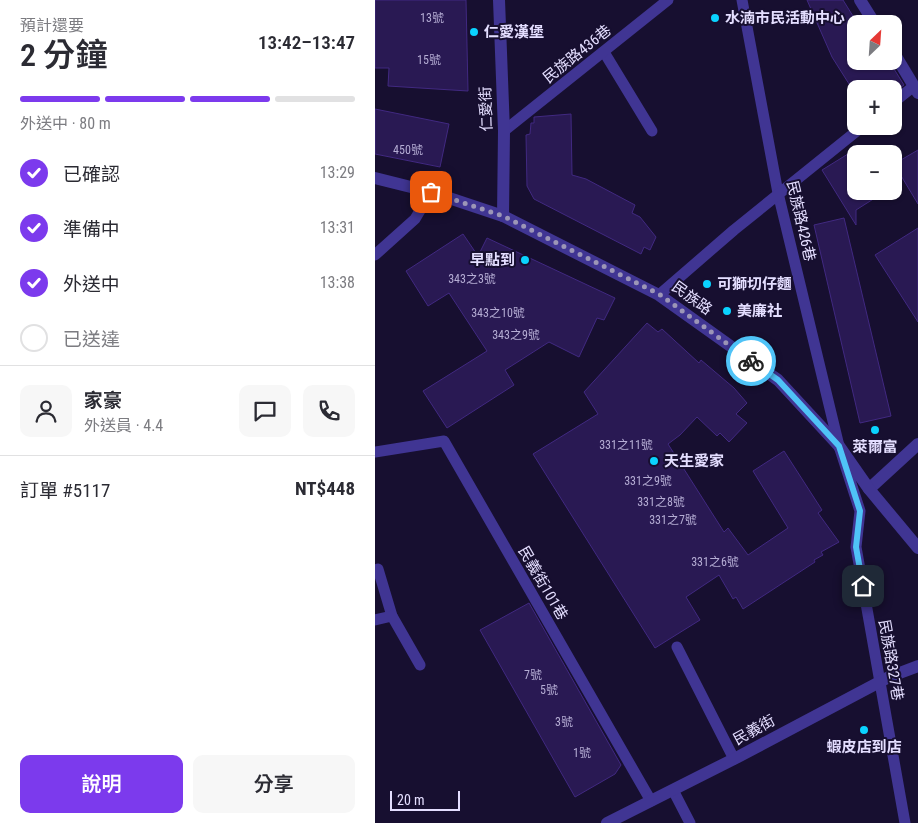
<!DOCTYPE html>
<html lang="zh-TW">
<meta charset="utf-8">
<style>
:root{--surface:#fff;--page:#f7f7f7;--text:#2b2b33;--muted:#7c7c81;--line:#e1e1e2;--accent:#7c3aed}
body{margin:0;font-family:"Roboto Condensed","Noto Sans TC",sans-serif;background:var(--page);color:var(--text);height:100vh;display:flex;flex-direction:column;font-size:19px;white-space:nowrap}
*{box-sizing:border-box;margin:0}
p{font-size:16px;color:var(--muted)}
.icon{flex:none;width:28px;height:28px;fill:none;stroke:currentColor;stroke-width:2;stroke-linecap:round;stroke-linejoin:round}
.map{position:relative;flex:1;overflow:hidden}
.drawer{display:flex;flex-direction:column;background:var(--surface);width:375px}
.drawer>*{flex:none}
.needle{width:32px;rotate:25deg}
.tools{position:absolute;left:472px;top:15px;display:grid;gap:10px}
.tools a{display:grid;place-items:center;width:55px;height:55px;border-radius:10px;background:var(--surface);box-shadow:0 1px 4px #0004;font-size:25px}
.scale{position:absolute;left:15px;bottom:12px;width:70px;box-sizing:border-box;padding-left:5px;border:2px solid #e4deff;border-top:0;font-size:14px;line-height:18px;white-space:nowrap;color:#e4deff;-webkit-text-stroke:4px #170f30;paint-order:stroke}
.pin{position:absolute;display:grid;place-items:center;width:42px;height:42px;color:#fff;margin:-21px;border-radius:10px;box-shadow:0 2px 8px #0006}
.courier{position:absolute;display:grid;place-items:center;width:50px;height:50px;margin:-25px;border:4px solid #4fc3f7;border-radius:50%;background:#fff;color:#222;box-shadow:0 1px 6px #0007}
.overview em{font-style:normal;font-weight:600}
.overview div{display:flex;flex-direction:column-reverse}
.overview{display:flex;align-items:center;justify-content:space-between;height:85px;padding:0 20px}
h1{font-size:32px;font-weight:600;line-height:38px}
.bar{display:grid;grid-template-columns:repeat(4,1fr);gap:8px 5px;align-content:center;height:60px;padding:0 20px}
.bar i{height:6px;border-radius:4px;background:var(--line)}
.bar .current{background:var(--accent)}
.bar p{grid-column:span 4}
.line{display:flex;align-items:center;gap:12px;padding:0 20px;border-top:1px solid var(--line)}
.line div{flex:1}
.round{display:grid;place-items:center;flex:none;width:52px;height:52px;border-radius:10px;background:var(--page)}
ol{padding:0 20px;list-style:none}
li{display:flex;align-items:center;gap:15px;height:55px}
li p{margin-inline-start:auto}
li .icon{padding:5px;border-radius:50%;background:var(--accent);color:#fff;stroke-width:4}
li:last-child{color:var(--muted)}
li i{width:28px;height:28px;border:2px solid var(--line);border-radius:50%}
.cta{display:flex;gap:10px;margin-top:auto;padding:10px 20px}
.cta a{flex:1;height:58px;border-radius:10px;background:var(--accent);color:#fff;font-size:20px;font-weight:600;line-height:58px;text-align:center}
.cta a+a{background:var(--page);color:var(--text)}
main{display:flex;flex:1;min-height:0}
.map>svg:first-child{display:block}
.building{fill:#291953;stroke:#412981}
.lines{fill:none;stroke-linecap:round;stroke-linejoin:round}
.service{stroke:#403593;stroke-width:11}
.minor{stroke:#403593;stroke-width:12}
.tertiary{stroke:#403593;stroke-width:12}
.done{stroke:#9c96b7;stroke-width:5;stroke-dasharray:0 9}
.route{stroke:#4fc3f7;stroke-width:6}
.poi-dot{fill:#0ad3ff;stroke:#170f30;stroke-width:2}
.labels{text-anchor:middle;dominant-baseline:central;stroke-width:4;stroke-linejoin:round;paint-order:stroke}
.number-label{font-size:12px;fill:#b5add4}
.poi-label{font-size:15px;font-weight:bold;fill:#e4deff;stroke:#170f30;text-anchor:start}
.street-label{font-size:15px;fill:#e4deff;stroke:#170f30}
</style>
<main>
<section class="drawer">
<div class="overview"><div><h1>2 分鐘</h1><p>預計還要</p></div><em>13:42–13:47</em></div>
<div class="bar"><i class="current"></i><i class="current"></i><i class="current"></i><i></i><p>外送中 · 80 m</p></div>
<ol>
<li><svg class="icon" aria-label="check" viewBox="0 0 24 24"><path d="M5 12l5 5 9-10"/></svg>已確認<p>13:29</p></li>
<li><svg class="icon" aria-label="check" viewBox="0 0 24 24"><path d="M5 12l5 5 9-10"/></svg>準備中<p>13:31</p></li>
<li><svg class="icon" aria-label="check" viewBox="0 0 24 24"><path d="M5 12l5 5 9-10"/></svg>外送中<p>13:38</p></li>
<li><i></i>已送達</li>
</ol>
<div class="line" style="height:90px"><a class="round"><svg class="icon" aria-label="person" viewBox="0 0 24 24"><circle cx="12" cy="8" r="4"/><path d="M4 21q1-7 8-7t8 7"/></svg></a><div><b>家豪</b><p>外送員 · 4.4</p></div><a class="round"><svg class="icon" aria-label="chat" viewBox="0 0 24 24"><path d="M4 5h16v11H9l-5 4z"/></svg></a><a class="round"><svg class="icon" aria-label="phone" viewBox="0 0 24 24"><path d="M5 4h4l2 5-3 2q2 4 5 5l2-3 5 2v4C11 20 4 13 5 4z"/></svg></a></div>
<div class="line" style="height:65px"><div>訂單 #5117</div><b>NT$448</b></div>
<div class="cta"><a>說明</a><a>分享</a></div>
</section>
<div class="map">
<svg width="543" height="823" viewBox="0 0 543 823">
<rect width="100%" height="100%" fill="#170f30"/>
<g class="building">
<path d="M0,0H91L93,91L13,86L14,68H0Z"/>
<path d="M432,0H468L481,21V61H514L529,85L523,89H481V95L457,57Z"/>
<path d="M0,109L74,124L65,167L0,154Z"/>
<path d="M196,114L197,175L211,179L260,205L257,213L265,217L281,237L275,250L269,247L266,254L159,199L152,186L151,135L155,134L156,123H159V117Z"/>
<path d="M481,149V191H511L481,210V225L447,170Z"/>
<path d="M543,150V204L519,164Z"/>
<path d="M469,218L516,416L485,423L439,225Z"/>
<path d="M543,228V322L500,255Z"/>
<path d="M88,234L103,256L112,238L240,298L229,320L222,318L204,357L174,342L130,370L139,385L72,428L48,391L112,351L74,293L53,306L31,271Z"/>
<path d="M272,323L283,332L287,329L324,363L326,360L359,388L372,403L361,414L372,423L354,442L345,433L342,436L322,417L305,435L293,444L349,532L353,528L373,555L413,528L378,471L409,451L447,510L443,513L464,542L446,552L448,555L439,560L440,562L368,609L361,597L358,599L344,575L311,597L325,620L280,648L158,454L223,414L209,392Z"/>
<path d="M154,603L246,765L240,774L200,797L105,630Z"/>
</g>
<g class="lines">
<g class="service">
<path d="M367,0L403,193L464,446L485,511L481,547L530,823"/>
<path d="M229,52L277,131"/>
<path d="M519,102L539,86"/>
<path d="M129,131L293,0"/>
<path d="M0,255L40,219L56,192"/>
<path d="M284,295L359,230L488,126"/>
<path d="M0,452L69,441L276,801"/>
<path d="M3,569L17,616"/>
<path d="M0,620L17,616L45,665"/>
<path d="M302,647L359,759"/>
<path d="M298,790L315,823"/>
</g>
<g class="minor">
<path d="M485,0L500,24"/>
<path d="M519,53L543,93"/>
<path d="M494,489L543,444"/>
<path d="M232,823L359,759L514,677L543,666"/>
</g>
<g class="tertiary">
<path d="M124,0L129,131L128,216"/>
<path d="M0,178L56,192L128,216L284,295L403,380L464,446L494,489L543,548"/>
</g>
</g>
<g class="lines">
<path class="done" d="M56,192L128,216L284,294L376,361"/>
<path class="route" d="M376,361L403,380L464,446L485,511L481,547L488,586"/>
</g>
<g class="poi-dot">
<circle cx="340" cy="18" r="5"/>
<circle cx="99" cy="32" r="5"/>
<circle cx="150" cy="260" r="5"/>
<circle cx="332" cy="284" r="5"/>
<circle cx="352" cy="311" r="5"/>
<circle cx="500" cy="430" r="5"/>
<circle cx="279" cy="461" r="5"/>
<circle cx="489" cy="730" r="5"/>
</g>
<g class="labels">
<g class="number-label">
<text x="57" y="18">13號</text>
<text x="54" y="60">15號</text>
<text x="33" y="150">450號</text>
<text x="97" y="279">343之3號</text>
<text x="123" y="313">343之10號</text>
<text x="141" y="335">343之9號</text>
<text x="251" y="445">331之11號</text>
<text x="273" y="481">331之9號</text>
<text x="286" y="502">331之8號</text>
<text x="298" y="520">331之7號</text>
<text x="340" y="562">331之6號</text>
<text x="158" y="675">7號</text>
<text x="174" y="690">5號</text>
<text x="189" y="722">3號</text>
<text x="207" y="753">1號</text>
</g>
<g class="poi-label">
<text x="350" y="18">水湳市民活動中心</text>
<text x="109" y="32">仁愛漢堡</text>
<text x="140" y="260" text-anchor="end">早點到</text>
<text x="342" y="284">可獅切仔麵</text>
<text x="362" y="311">美廉社</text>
<text x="500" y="447" text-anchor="middle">萊爾富</text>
<text x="289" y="461">天生愛家</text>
<text x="489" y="747" text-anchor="middle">蝦皮店到店</text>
</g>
<g class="street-label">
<text transform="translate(202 54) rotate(-39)">民族路436巷</text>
<text transform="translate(111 109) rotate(-92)">仁愛街</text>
<text transform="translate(426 221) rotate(77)">民族路426巷</text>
<text transform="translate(317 298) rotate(36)">民族路</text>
<text transform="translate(168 583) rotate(60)">民義街101巷</text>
<text transform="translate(516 660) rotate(80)">民族路327巷</text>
<text transform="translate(379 730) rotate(-29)">民義街</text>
</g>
</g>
</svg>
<div class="tools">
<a><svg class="needle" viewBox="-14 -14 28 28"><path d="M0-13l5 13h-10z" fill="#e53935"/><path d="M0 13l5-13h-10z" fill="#7c7c81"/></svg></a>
<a>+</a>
<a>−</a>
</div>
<div class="scale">20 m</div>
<div class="pin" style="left:56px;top:192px;background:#ea580c"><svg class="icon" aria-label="bag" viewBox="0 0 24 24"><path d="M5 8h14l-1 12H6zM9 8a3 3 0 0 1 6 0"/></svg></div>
<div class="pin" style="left:488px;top:586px;background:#1f2937"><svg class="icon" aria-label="home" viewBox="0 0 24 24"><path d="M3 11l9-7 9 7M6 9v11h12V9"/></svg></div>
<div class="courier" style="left:376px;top:361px"><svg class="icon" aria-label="bike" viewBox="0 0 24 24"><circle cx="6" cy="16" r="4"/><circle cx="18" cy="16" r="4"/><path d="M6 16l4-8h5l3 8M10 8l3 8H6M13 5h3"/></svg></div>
</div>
</main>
